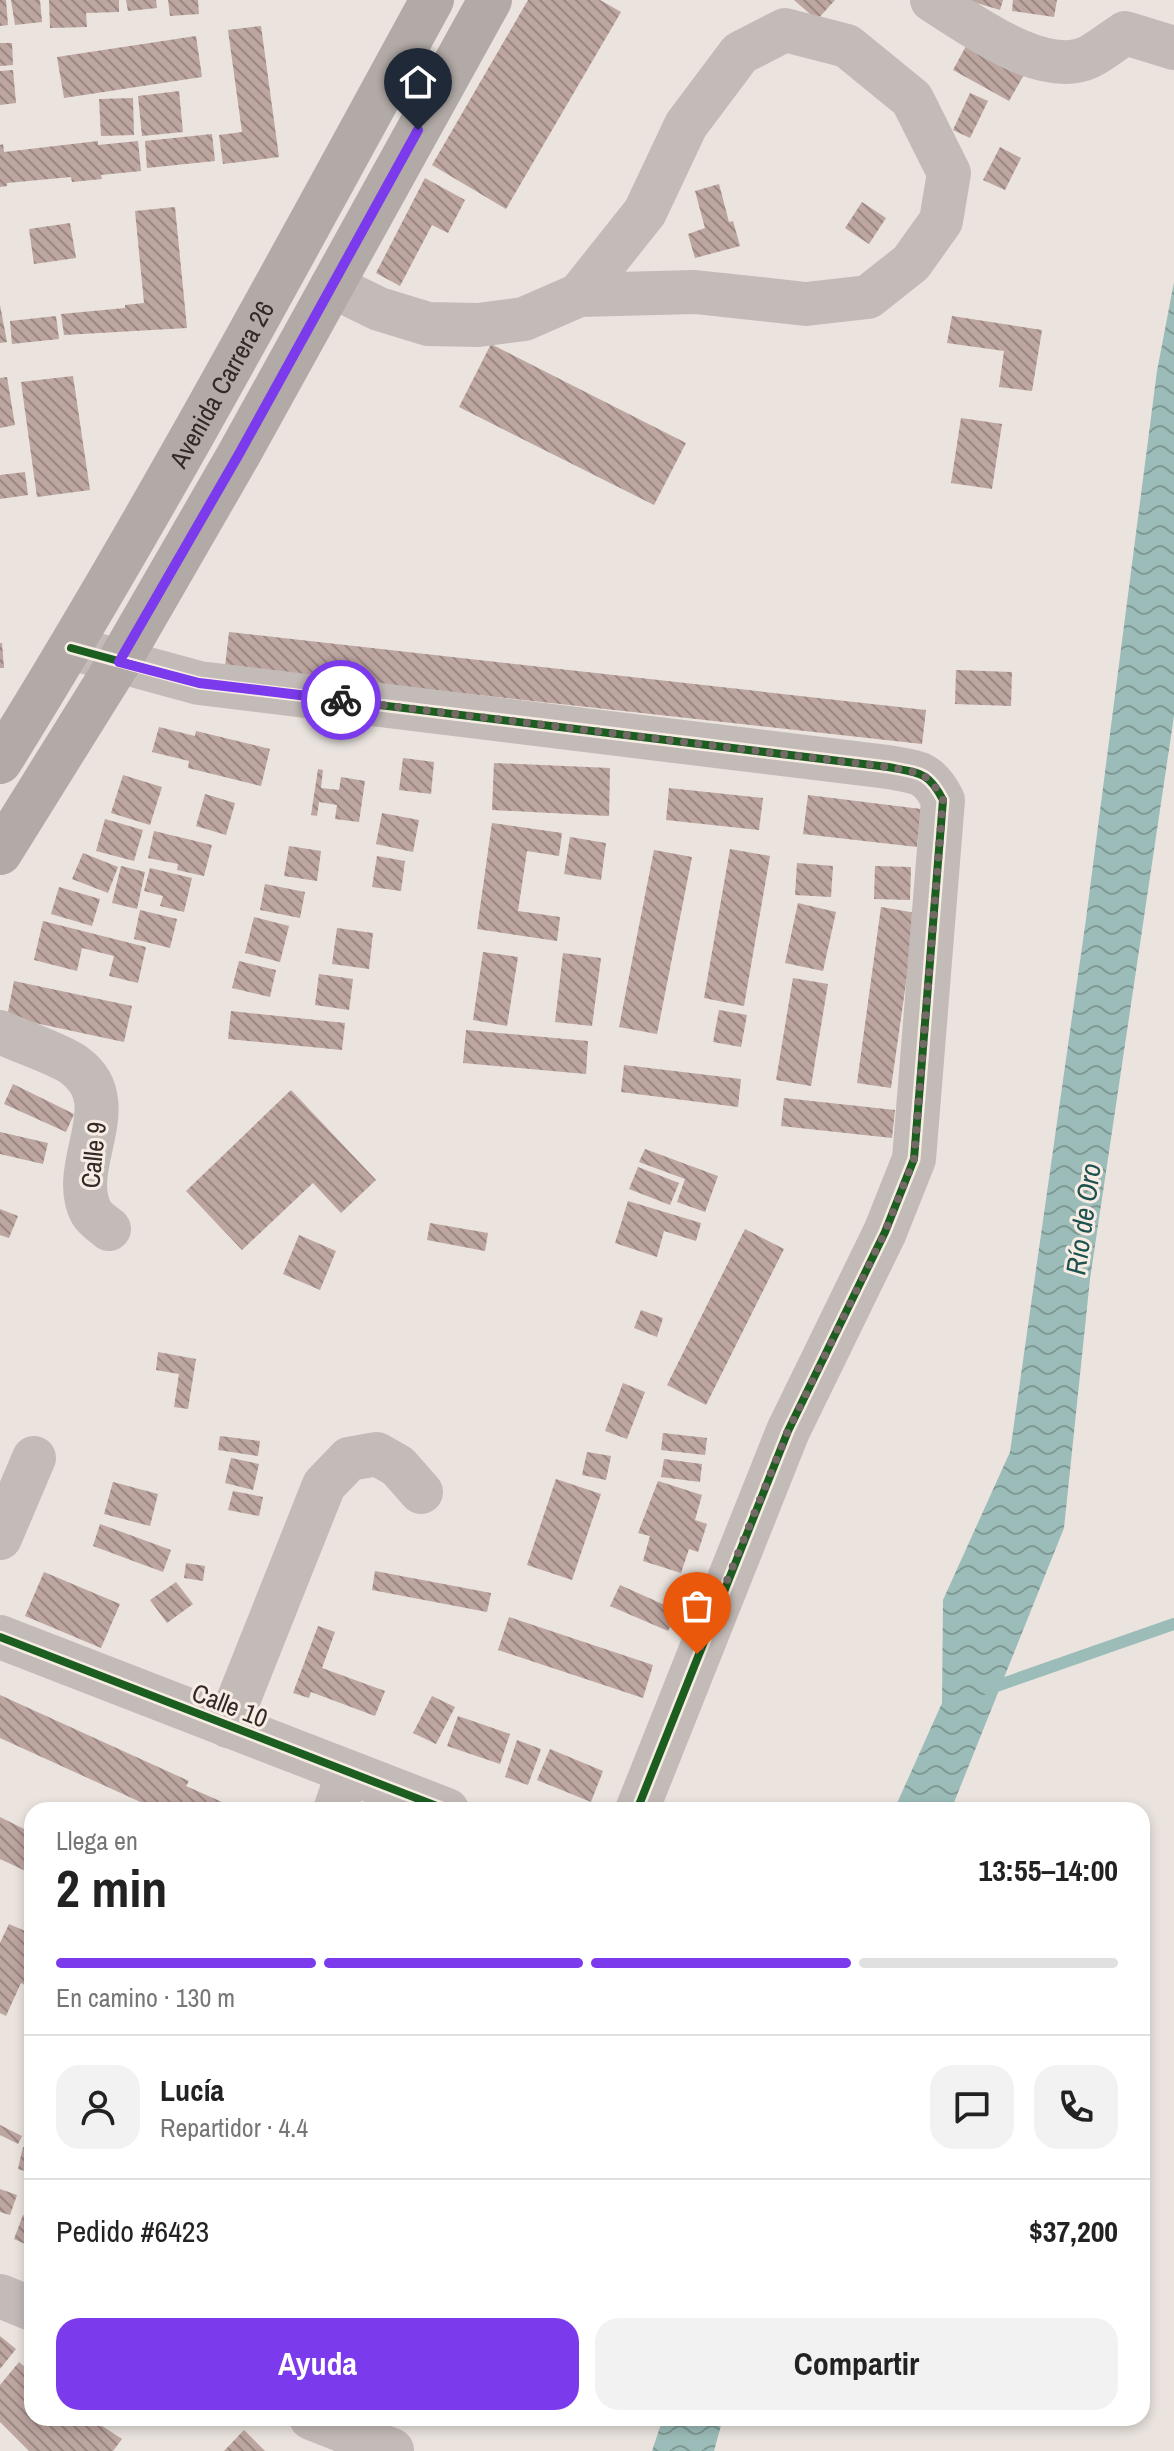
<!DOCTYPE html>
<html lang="es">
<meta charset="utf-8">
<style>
:root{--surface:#fff;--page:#f2f2f2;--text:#222;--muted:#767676;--line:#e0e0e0;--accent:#7c3aed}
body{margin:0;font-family:"Archivo Narrow",sans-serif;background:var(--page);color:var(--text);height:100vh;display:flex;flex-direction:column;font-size:30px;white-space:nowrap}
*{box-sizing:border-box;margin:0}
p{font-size:26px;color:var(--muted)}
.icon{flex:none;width:44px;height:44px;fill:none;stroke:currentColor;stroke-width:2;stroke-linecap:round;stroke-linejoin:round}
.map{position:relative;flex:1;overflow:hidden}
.panel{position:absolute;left:24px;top:1802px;width:1126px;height:624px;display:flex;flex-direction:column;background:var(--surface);border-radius:24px;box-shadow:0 4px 12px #0003}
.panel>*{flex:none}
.pin{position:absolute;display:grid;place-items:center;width:68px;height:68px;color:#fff;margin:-82px -34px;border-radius:50% 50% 50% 0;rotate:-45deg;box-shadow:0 0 8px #0007}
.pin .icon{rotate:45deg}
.courier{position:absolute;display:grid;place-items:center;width:80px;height:80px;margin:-40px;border:6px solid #7c3aed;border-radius:50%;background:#fff;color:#222;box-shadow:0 2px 10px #0007}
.head em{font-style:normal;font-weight:700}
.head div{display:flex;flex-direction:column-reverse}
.head{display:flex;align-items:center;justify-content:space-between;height:136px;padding:0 32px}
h1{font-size:52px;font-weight:700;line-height:60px}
.bar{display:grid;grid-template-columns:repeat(4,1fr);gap:12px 8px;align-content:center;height:96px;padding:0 32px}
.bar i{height:10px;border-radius:6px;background:var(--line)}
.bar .current{background:var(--accent)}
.bar p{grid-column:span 4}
.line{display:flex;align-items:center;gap:20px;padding:0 32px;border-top:2px solid var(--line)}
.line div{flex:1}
.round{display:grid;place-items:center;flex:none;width:84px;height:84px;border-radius:24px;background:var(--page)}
.button{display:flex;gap:16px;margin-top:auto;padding:16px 32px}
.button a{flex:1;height:92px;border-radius:24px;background:var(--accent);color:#fff;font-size:32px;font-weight:700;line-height:92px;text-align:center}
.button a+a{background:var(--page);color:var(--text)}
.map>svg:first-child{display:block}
.water{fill:url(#water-waves)}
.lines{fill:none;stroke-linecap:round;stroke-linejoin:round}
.stream{stroke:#9bbcb8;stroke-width:12}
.building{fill:url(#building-back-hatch)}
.minor{stroke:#c3bbb7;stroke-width:44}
.major{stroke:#b2aaa6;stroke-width:44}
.cycleway-casing{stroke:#f8ede4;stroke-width:13}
.cycleway{stroke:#1b5e20;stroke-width:8}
.done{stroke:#736a66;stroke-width:8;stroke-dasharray:0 14.4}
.route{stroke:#7c3aed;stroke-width:10}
.labels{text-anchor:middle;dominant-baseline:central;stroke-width:6;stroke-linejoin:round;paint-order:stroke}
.street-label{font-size:26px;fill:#332926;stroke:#f8ede4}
.water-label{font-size:28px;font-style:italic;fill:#1e5250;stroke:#f8ede4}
</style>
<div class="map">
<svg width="1174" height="2451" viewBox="0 0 1174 2451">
<defs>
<pattern id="water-waves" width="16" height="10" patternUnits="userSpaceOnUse" patternTransform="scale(2)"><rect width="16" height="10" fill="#9bbcb8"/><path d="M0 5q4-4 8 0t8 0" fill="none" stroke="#7f9995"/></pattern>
<pattern id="building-back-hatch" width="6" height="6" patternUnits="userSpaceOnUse" patternTransform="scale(2)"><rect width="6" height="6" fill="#bda5a0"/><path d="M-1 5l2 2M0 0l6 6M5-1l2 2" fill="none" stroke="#9a8682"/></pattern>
</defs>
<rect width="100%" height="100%" fill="#eae3de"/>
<g class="water">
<path d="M1174,282V716L1090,1279L1064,1528L951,1810H894L942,1703L943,1600L1010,1452L1086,919L1157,371Z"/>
<path d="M663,2418H723L714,2451H652Z"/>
</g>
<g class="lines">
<path class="stream" d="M988,1689L1174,1624"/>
</g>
<g class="building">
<path d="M0,0H6L8,25L0,26Z"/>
<path d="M11,0H40L42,22L15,25Z"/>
<path d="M49,0H119V12L86,13L87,27L50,28Z"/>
<path d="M126,0H156L157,8L128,11Z"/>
<path d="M168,0H198L199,14L170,16Z"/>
<path d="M528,0H600L621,12L506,209L432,165Z"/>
<path d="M794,0H835L817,20Z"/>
<path d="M967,0H1003L1000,10Z"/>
<path d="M1013,0H1057L1054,17L1012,11Z"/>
<path d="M261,26L279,157L223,164L219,135L242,132L228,30Z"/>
<path d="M196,36L202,77L64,98L57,57Z"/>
<path d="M971,37L1028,68L1009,101L953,70Z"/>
<path d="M0,43H12L13,65L0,66Z"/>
<path d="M13,70L16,103L0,105V71Z"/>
<path d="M179,91L183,132L142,136L138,96Z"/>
<path d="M970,93L988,101L970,138L953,130Z"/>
<path d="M133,98L134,135L101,136L99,99Z"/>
<path d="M212,134L215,161L147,168L145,141Z"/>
<path d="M98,141V145L138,141L141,171L101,175L102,179L72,182L71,177L7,183V186L0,187V145L3,144L4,152Z"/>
<path d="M1000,147L1021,158L1005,190L983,180Z"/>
<path d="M425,178L465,200L448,233L432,225L400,286L376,273Z"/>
<path d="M719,184L729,222L733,221L740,246L695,258L688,234L705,228L695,191Z"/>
<path d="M862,202L886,218L869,244L845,228Z"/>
<path d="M175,207L187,328L64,335L61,314L125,308V305L144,303L135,211Z"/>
<path d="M70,223L76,258L34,264L29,229Z"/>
<path d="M0,305L7,342L0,343Z"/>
<path d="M56,316L59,339L12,344L10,321Z"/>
<path d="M952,316L1042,330L1032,391L999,387L1004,351L947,343Z"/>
<path d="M491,344L686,443L654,505L459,407Z"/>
<path d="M73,376L90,490L37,497L21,382Z"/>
<path d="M7,377L15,425L0,428V378Z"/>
<path d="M961,418L1002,424L992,489L951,483Z"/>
<path d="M25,472L28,495L0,499V475Z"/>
<path d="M229,632L926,710L922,744L225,667Z"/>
<path d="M0,643H2L4,668H0Z"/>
<path d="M956,670L1012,672L1011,706L955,704Z"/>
<path d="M159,727L195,736L196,731L270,749L261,786L188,768L189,761L152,752Z"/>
<path d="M403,758L434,762L431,794L399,790Z"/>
<path d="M494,763L610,768L609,816L492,810Z"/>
<path d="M318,769L323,770L321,788L339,790L341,777L365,781L359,822L335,819L337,805L319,802L317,816L311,815Z"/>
<path d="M123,775L162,787L150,825L111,813Z"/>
<path d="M669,788L763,798L759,830L666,820Z"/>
<path d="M205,794L235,803L226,835L196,826Z"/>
<path d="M808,795L921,809L917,847L803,834Z"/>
<path d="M382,813L419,820L413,852L376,844Z"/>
<path d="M105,819L143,830L134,861L96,851Z"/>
<path d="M492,823L562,833L559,856L527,851L518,911L560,917L557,941L477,929Z"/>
<path d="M154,831L212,845L204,876L177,870L178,864L148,858Z"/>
<path d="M570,837L606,843L601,880L564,874Z"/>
<path d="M289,846L321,851L317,881L284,876Z"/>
<path d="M730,849L770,856L744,1006L704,998Z"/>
<path d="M654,850L692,857L657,1034L619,1027Z"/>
<path d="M83,853L118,867L108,893L72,879Z"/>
<path d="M377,856L405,861L401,891L372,887Z"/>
<path d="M797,863L833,866L831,897L795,895Z"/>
<path d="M121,866L145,872L137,909L112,903Z"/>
<path d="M875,866L911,867L910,900L874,899Z"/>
<path d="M150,868L192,878L184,912L160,906L163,896L144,891Z"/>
<path d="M265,884L305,892L300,918L260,910Z"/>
<path d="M59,887L100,899L92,926L51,914Z"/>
<path d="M798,903L836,912L823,971L785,963Z"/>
<path d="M881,907L916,913L891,1088L857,1083Z"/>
<path d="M140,910L177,919L170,948L134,939Z"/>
<path d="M254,917L289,926L280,962L245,953Z"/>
<path d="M43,921L146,947L138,983L109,976L114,956L82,948L77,971L34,960Z"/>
<path d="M337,928L373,933L369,969L332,964Z"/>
<path d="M483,952L518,957L507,1026L473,1020Z"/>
<path d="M563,953L601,958L592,1026L555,1022Z"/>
<path d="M239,961L276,970L270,997L232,988Z"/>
<path d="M319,974L353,979L349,1010L315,1005Z"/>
<path d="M793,978L828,984L811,1086L776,1080Z"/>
<path d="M14,981L132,1006L124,1042L7,1017Z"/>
<path d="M719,1010L747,1015L741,1047L713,1042Z"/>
<path d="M231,1011L345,1023L342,1050L228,1039Z"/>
<path d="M466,1030L588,1041L586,1074L463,1063Z"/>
<path d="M624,1065L741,1079L738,1107L621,1092Z"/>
<path d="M13,1084L74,1114L66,1132L4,1104Z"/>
<path d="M291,1090L376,1180L341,1213L313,1183L242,1250L186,1191Z"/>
<path d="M784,1098L895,1110L892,1138L781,1126Z"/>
<path d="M0,1132L48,1143L43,1164L0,1154Z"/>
<path d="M645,1149L718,1176L705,1212L677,1202L685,1179L639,1162Z"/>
<path d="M638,1167L679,1183L670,1205L629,1189Z"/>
<path d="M628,1201L701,1223L696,1241L664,1231L657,1257L615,1243Z"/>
<path d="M0,1209L18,1216L9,1238L0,1235Z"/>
<path d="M430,1223L488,1233L485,1251L427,1240Z"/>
<path d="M745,1229L784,1249L706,1405L667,1385Z"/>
<path d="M299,1235L336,1251L320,1290L283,1274Z"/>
<path d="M641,1310L663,1318L657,1337L634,1328Z"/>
<path d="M158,1352L196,1359L188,1409L174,1407L179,1374L156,1370Z"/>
<path d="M623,1383L645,1392L627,1439L605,1431Z"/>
<path d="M663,1433L707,1438L705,1455L661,1450Z"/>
<path d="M220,1436L260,1441L258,1456L218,1450Z"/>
<path d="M587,1452L611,1456L606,1480L582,1475Z"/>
<path d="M231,1458L259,1464L253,1490L225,1483Z"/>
<path d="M664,1459L702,1464L700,1482L661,1477Z"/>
<path d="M556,1479L601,1494L572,1580L527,1565Z"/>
<path d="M658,1481L702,1495L695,1520L707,1524L698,1552L689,1549L681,1573L643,1561L650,1536L638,1533Z"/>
<path d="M113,1482L158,1494L150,1526L104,1514Z"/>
<path d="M233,1491L263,1497L259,1516L228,1510Z"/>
<path d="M100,1524L171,1550L163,1572L93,1546Z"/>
<path d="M186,1563L205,1566L203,1581L184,1578Z"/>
<path d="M375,1571L491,1593L487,1612L372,1590Z"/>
<path d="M44,1572L120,1604L101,1648L25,1616Z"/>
<path d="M176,1582L193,1604L167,1623L150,1600Z"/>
<path d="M620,1585L678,1611L668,1631L610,1606Z"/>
<path d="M509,1617L653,1665L643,1698L498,1650Z"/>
<path d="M318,1626L335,1632L322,1668L385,1691L375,1716L311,1692L309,1698L293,1693Z"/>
<path d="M0,1695L189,1781L186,1786L240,1810H158L0,1738Z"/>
<path d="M432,1696L455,1707L436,1744L413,1733Z"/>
<path d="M458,1716L510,1734L500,1764L447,1746Z"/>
<path d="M517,1740L541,1749L528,1785L505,1777Z"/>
<path d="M550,1749L603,1771L591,1802L537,1780Z"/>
<path d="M0,1817L32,1833V1874L0,1859Z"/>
<path d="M9,1924L32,1934V1986L31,1988L21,1983L6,2016L0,2013V1943Z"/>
<path d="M0,2125L22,2136L18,2144L0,2135Z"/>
<path d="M23,2147L32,2149V2173L18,2169Z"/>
<path d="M0,2189L17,2195L10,2215L0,2212Z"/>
<path d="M23,2215L32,2219V2247L14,2239Z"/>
<path d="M0,2336L16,2349L0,2369Z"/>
<path d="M19,2362L32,2373V2418H90L122,2439L113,2451H29L0,2422V2385Z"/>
<path d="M244,2430L265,2451H224Z"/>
</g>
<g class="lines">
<g class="minor">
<path d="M932,0C970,24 1043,79 1089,57C1101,51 1113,41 1125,33L1174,48"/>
<path d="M332,286L379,309L428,324L478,325L524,319L579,295L645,212L686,125L740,53L785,30L847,46L912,99L949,173L941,221L911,263L868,297L806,304L695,292L579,295"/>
<path d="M71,648L199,683L888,767C919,773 928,771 943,800L914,1159L885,1232L788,1431L637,1810"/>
<path d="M0,1032C19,1041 59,1054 74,1065C127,1103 67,1165 91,1212C94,1218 103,1224 109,1229"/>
<path d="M0,1538L34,1458"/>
<path d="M0,1637L447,1810"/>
<path d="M228,1726L324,1485L349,1459L377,1454L398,1466L421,1492"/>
<path d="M335,1810L348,1772"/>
<path d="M0,2296L32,2309"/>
<path d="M311,2418L392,2450"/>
</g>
<g class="major">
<path id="s1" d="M0,762C154,514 292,256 432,0"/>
<path d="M0,853L119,662L239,454L490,0"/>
</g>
<g class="cycleway-casing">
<g id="cycleway">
<path d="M71,648L199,683L888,767C919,773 928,771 943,800L914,1159L885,1232L788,1431L637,1810"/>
<path d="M0,1637L447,1810"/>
</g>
</g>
<use href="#cycleway" class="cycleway"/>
</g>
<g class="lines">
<path class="done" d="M341,700L888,767C919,773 928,771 943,800L914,1159L885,1232L788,1431L697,1654"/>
<path class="route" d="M341,700L199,683L119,662L239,454L418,130"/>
</g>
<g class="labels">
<g class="street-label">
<text stroke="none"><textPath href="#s1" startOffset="438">Avenida Carrera 26</textPath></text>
<text transform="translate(93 1155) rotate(-84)">Calle 9</text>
<text transform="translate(230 1705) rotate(21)">Calle 10</text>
</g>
<g class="water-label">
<text transform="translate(1083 1219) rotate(-82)">Río de Oro</text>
</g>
</g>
</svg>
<div class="pin" style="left:697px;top:1654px;background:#ea580c"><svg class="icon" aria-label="bag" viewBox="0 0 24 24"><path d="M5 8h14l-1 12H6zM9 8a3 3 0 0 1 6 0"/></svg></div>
<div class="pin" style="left:418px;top:130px;background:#1f2937"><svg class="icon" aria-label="home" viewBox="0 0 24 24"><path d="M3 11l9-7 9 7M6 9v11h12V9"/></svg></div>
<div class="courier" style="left:341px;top:700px"><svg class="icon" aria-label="bike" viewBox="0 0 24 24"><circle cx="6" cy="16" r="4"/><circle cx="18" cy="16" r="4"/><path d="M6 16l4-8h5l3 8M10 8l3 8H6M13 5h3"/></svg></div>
<section class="panel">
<div class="head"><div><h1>2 min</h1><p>Llega en</p></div><em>13:55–14:00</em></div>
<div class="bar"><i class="current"></i><i class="current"></i><i class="current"></i><i></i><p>En camino · 130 m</p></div>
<div class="line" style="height:144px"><a class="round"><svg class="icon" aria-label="person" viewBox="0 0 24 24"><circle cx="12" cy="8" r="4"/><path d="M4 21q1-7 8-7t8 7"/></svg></a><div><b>Lucía</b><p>Repartidor · 4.4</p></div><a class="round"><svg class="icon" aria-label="chat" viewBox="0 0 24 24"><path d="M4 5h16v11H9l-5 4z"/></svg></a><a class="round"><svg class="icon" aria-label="phone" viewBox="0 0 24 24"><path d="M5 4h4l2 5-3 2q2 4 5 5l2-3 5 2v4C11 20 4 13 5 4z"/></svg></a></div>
<div class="line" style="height:104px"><div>Pedido #6423</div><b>$37,200</b></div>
<div class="button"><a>Ayuda</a><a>Compartir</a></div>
</section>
</div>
